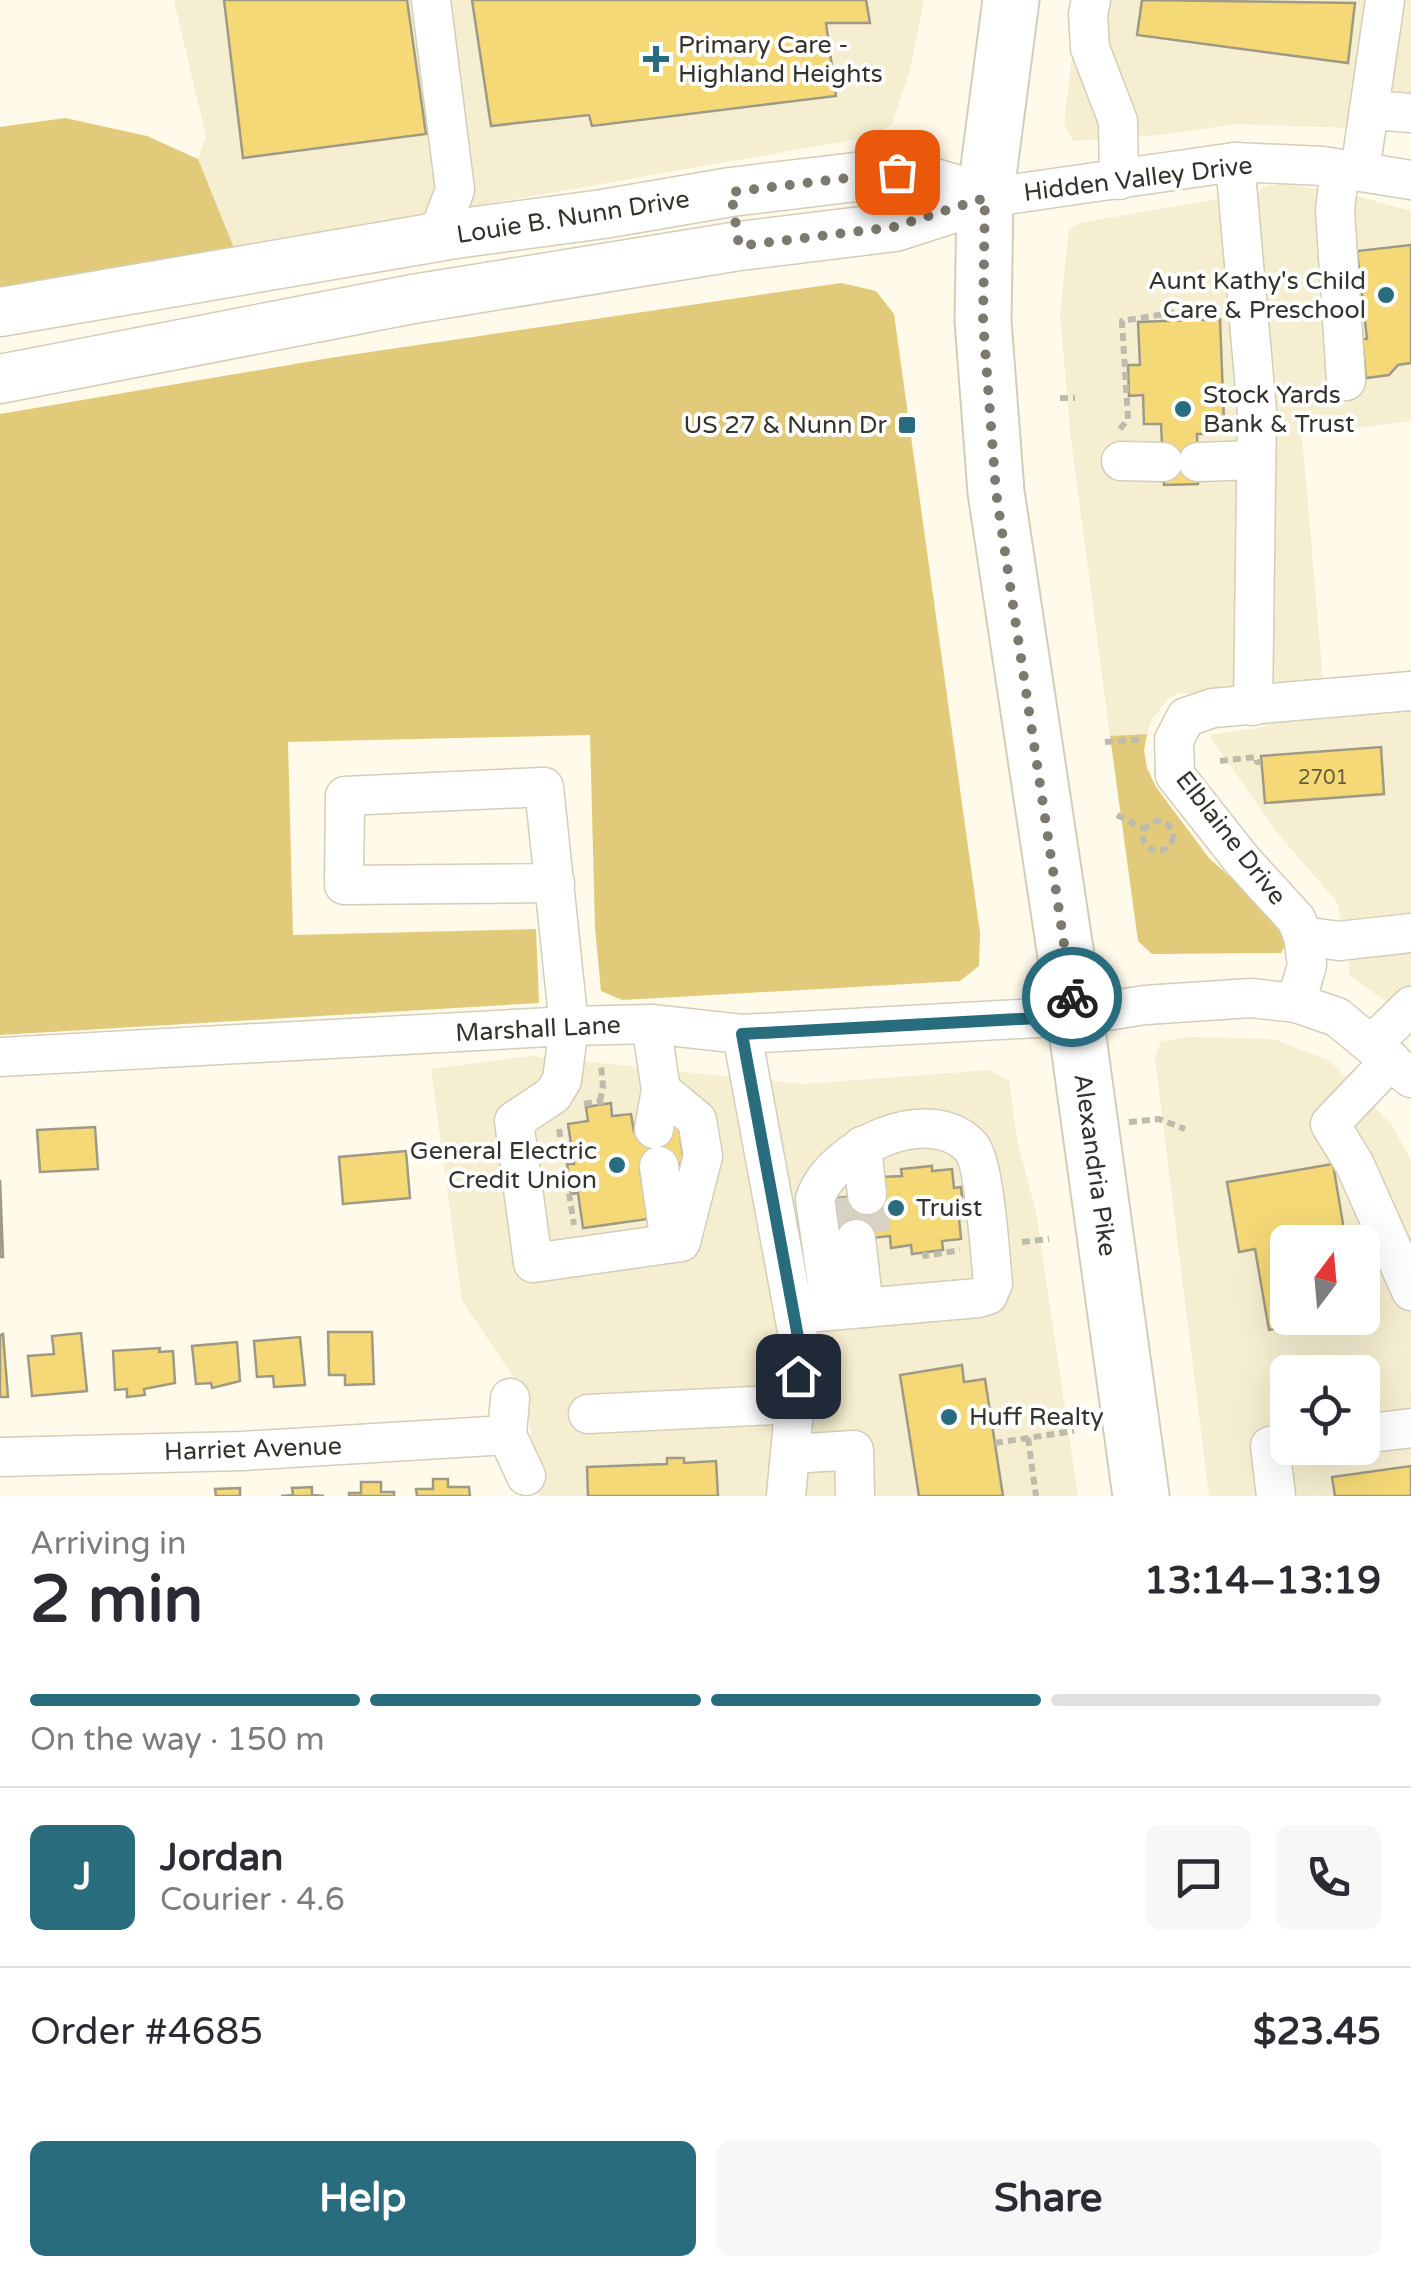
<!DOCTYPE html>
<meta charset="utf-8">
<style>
:root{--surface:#fff;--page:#f7f7f7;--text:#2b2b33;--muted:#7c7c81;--line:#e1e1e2;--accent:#296c7e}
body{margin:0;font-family:"Varela Round",sans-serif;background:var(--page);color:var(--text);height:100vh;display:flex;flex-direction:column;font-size:38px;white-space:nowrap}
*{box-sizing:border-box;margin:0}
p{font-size:32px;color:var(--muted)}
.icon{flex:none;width:55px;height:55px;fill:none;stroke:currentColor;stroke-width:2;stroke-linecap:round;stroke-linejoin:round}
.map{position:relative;height:1496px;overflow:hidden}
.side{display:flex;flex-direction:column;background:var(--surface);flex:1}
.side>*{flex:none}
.needle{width:65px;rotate:16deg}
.fabs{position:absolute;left:1270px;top:1225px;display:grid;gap:20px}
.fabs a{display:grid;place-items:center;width:110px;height:110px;border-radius:15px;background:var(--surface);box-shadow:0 10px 40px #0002;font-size:50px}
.pin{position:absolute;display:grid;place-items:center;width:85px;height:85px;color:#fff;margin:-42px;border-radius:20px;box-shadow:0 5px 15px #0006}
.courier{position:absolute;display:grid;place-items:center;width:100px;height:100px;margin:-50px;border:8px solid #296c7e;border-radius:50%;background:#fff;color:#222;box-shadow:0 2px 12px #0007}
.head em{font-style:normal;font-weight:700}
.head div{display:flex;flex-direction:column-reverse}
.head{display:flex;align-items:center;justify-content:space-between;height:170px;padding:0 30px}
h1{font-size:65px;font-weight:700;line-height:75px}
.bar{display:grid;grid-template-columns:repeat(4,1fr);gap:15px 10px;align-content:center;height:120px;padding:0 30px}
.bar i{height:12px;border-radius:8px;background:var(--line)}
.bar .on{background:var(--accent)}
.bar p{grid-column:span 4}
.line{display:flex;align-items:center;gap:25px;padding:0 30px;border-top:2px solid var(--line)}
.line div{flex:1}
.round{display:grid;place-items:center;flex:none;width:105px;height:105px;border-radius:15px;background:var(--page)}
.cta{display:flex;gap:20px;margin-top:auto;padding:20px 30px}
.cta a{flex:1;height:115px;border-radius:15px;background:var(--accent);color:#fff;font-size:40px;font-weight:700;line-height:115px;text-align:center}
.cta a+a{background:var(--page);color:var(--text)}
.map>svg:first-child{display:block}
.built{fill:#f5eed1;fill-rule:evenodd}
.green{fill:#e1cb7b}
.building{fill:#f5d976;stroke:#9f9a86;stroke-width:2.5}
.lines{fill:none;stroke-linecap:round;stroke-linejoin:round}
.minor-tunnel{stroke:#d7d2c3;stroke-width:38;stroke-dasharray:38 19;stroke-linecap:butt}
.minor-casing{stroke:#d3ceb9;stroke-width:41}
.major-casing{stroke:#d3ceb9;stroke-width:51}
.highway-casing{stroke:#d3ceb9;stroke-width:59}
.path{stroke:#bebaac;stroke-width:6;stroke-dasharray:8 5;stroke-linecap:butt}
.minor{stroke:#fff;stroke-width:38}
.major{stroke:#fff;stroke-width:48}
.highway{stroke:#fff;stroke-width:55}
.done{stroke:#7c796e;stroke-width:10;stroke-dasharray:0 18}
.route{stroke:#296c7e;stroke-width:12}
.poi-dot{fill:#296c7e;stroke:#fff;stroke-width:4}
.labels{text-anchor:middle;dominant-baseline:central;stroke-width:8;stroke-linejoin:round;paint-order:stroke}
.number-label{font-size:20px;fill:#655c3e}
.poi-label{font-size:25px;fill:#35332b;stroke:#fff;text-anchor:start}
.street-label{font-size:25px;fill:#35332b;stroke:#fff}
</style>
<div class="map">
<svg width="1411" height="1496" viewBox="0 0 1411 1496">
<rect width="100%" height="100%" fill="#fffae9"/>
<g class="built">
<path d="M174,0H924L909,73L892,124L870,137L234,248L198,159L206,137Z"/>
<path d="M1079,0H1411V130L1236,124L1161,135L1073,141L1064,124Z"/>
<path d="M1282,183L1360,197L1411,211V421L1302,435L1323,681L1178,694L1169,698L1152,719L1147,734L1110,736L1071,439L1060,315L1069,230L1079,223L1259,192L1263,187Z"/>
<path d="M1411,709V1019L1349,975V951L1337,902L1278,834L1211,738V735L1263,727V720Z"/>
<path d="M1191,1037L1273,1039L1330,1061L1392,1125L1411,1161V1496H1209L1155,1058L1161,1041ZM1288,1242H1362V1318H1288ZM1288,1372H1362V1448H1288Z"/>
<path d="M531,1056L804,1084L990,1070L1009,1081L1018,1145L1036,1212L1078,1496H538L527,1397L462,1301L431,1069Z"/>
</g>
<g class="green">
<path d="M65,118L147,136L198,159L234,248L0,291V127Z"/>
<path d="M841,283L876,291L894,314L980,933L979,966L960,981L622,1000L601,991L595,928L590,735L288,742L293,935L536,929L539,1003L0,1035V414L336,357Z"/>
<path d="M1147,734L1144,750L1147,768L1156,787L1209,858L1279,921L1286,944L1281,953L1152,954L1138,941L1110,736Z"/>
</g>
<g class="building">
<path d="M224,0H407L426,134L243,158Z"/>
<path d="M472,0H866L870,23H826L836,96L592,126L589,115L491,126Z"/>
<path d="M1142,0L1355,3L1348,63L1137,35Z"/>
<path d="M1411,245V363L1398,365L1389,375L1366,378L1362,339H1367L1357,251Z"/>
<path d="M1220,319L1224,422H1208V434H1197L1198,484L1164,485L1161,424H1144L1143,395L1129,396L1128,365H1140L1138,322Z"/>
<path d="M1381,747L1384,794L1265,803L1261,756Z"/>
<path d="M611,1103L612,1116L631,1114L634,1132L679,1126L684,1163L640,1169L648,1219L583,1228L578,1193L571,1194L567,1164H574L568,1124L588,1121L586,1107Z"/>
<path d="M95,1127L98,1169L40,1172L37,1130Z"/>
<path d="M406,1151L410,1198L343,1204L339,1157Z"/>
<path d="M1333,1164L1346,1242H1288V1318L1333,1319L1269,1330L1255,1249L1239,1252L1227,1182Z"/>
<path d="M932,1166V1171L952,1169L954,1188L961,1187L964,1217L959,1218L961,1239L942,1241L943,1250L912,1254L911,1245L891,1248L890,1236L832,1242L827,1199L884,1193L882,1177L902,1176L901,1169Z"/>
<path d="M0,1180L3,1257H0Z"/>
<path d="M328,1332H372L374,1384L345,1385V1375H329Z"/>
<path d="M81,1333L87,1391L32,1396L28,1356L54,1354L52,1336Z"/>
<path d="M3,1334L8,1397H0V1335Z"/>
<path d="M300,1337L305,1385L274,1387L273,1376L257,1377L254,1341Z"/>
<path d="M237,1342L240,1381L212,1388L211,1383L196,1384L192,1346Z"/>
<path d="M160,1348L159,1352L173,1351L175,1383L144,1389L145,1395L127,1397V1389L115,1390L113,1351Z"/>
<path d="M962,1365L964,1382L985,1379L1003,1496H919L900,1375Z"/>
<path d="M667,1458H684V1463L716,1461L718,1496H588L587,1467L667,1464Z"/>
<path d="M1411,1466V1496H1335L1332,1477Z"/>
<path d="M433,1479H448V1487H469L470,1496H417L416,1489H433Z"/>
<path d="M361,1482H381V1492H394V1496H349V1493H361Z"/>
<path d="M312,1487V1495L324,1496H281L293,1495L292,1488Z"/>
<path d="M240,1488V1496H216L215,1489Z"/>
</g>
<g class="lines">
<g class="minor-tunnel">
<path d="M867,1195L872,1238"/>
<path d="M839,1198L844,1240"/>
</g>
<g class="minor-casing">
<g id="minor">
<path d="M431,0L455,190L437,237"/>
<path d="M1091,0L1088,14L1090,48L1118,121L1119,180"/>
<path d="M1370,110L1411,113"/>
<path d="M1235,162L1257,412L1253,706"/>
<path d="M1340,169L1335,210L1346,381"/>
<path d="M1360,171L1385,0"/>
<path d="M985,198L1235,162L1323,166L1411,180"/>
<path d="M1121,461L1163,462"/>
<path d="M1198,462L1256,460"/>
<path d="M555,883L344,885L345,796L544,787L569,1026L562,1080L553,1095L514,1121L533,1263L681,1242L703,1156L697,1120L661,1090L651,1024"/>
<path d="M1303,936L1339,941L1411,933"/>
<path d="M1296,1003L1307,965L1303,936L1296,919L1242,860L1175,775L1174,740L1186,717L1213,708L1411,691"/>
<path d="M742,1034L800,1347L786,1496"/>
<path d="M1372,1044L1411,1006"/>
<path d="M0,1057L569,1026L651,1024L742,1034L1075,1016L1145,1005L1251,998L1296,1003L1337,1017L1411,1078"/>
<path d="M1391,1060L1330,1124L1355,1165L1411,1291"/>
<path d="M654,1129L661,1090"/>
<path d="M862,1146L867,1195"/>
<path d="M659,1166L670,1243"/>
<path d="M856,1239L864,1308"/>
<path d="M794,1314L978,1298L988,1295L993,1283C990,1257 985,1161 970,1146C928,1102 831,1149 815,1199L831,1311"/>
<path d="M510,1398L507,1435L526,1476"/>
<path d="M588,1414L796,1404"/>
<path d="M1362,1434L1411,1428"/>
<path d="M791,1454L854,1450L855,1496"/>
<path d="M0,1457L242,1451L507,1435"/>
<path d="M1276,1496L1270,1446L1288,1443"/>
</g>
</g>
<g class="major-casing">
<g id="major">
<path d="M0,312L455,234L603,214L731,192L897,172L985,198"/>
<path d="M0,379L413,299L739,246L895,227L985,198"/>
</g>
</g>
<g class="highway-casing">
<path id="highway" d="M1011,0L985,198L983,321L996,492L1075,1016L1141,1496"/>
</g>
<g class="path">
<path d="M1060,398H1075"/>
<path d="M1120,429L1128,419L1122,321L1218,305"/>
<path d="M1105,742L1143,739"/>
<path d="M1220,761L1256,757L1257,762H1261"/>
<path d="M1117,815L1144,829"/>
<circle cx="1158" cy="836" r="15"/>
<path d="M600,1101L603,1088L601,1063"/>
<path d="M584,1104L600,1101L601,1105"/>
<path d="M1129,1122L1159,1119L1185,1129"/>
<path d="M559,1129L574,1225"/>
<path d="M1022,1242L1049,1239"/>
<path d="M925,1252V1256L960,1250"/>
<path d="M1028,1438L1036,1496"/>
<path d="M995,1443L1074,1431"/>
</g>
<use href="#minor" class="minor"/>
<use href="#major" class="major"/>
<use href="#highway" class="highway"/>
</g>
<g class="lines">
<path class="done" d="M897,172L731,192L739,246L894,227L985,198L983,321L996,492L1072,997"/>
<path class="route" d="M798,1376L800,1348L742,1034L1075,1016L1072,997"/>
</g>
<g class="poi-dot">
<path d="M651 44h10v10h10v10h-10v10h-10v-10h-10v-10h10z"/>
<circle cx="1386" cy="295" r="10"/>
<circle cx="1183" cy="409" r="10"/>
<rect x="897" y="415" width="20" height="20" rx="5"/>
<circle cx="617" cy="1165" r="10"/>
<circle cx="896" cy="1208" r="10"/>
<circle cx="949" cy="1417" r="10"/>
</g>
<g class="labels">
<g class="number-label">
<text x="1323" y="778">2701</text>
</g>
<g class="poi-label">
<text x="678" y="45">Primary Care -<tspan x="678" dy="29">Highland Heights</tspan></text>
<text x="1366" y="281" text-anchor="end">Aunt Kathy's Child<tspan x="1366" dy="29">Care &amp; Preschool</tspan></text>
<text x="1203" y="395">Stock Yards<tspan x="1203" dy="29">Bank &amp; Trust</tspan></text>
<text x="887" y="425" text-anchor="end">US 27 &amp; Nunn Dr</text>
<text x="597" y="1151" text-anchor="end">General Electric<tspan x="597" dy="29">Credit Union</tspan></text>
<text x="916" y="1208">Truist</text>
<text x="969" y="1417">Huff Realty</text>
</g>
<g class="street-label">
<text transform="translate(1138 179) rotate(-7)">Hidden Valley Drive</text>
<text transform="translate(573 217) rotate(-9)">Louie B. Nunn Drive</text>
<text transform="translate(1231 838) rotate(52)">Elblaine Drive</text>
<text transform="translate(538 1029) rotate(-3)">Marshall Lane</text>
<text transform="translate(1095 1165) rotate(82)">Alexandria Pike</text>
<text transform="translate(253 1449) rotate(-2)">Harriet Avenue</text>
</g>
</g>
</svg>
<div class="fabs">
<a><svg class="needle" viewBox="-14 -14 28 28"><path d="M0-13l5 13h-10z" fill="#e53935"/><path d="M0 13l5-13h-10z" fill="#7c7c81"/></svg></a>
<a><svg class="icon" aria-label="locate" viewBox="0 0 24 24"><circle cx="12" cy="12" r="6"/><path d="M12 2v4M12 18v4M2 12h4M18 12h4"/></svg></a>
</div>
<div class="pin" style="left:897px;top:172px;background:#ea580c"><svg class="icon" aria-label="bag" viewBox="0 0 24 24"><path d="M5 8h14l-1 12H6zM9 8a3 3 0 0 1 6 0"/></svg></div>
<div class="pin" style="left:798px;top:1376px;background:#1f2937"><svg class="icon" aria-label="home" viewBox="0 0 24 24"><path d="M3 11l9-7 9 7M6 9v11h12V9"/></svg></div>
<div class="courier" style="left:1072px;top:997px"><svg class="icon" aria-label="bike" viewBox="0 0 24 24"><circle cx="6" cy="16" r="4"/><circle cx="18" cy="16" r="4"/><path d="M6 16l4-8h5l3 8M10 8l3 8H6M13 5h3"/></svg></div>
</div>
<section class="side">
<div class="head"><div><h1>2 min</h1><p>Arriving in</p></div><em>13:14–13:19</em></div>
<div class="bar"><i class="on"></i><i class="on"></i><i class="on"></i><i></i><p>On the way · 150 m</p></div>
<div class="line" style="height:180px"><b class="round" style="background:var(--accent);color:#fff">J</b><div><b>Jordan</b><p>Courier · 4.6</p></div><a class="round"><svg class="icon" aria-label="chat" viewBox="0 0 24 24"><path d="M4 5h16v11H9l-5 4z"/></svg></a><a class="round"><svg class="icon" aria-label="phone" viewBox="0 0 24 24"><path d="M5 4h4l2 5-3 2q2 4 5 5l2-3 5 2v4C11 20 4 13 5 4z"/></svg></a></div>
<div class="line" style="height:130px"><div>Order #4685</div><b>$23.45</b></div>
<div class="cta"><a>Help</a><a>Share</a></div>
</section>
